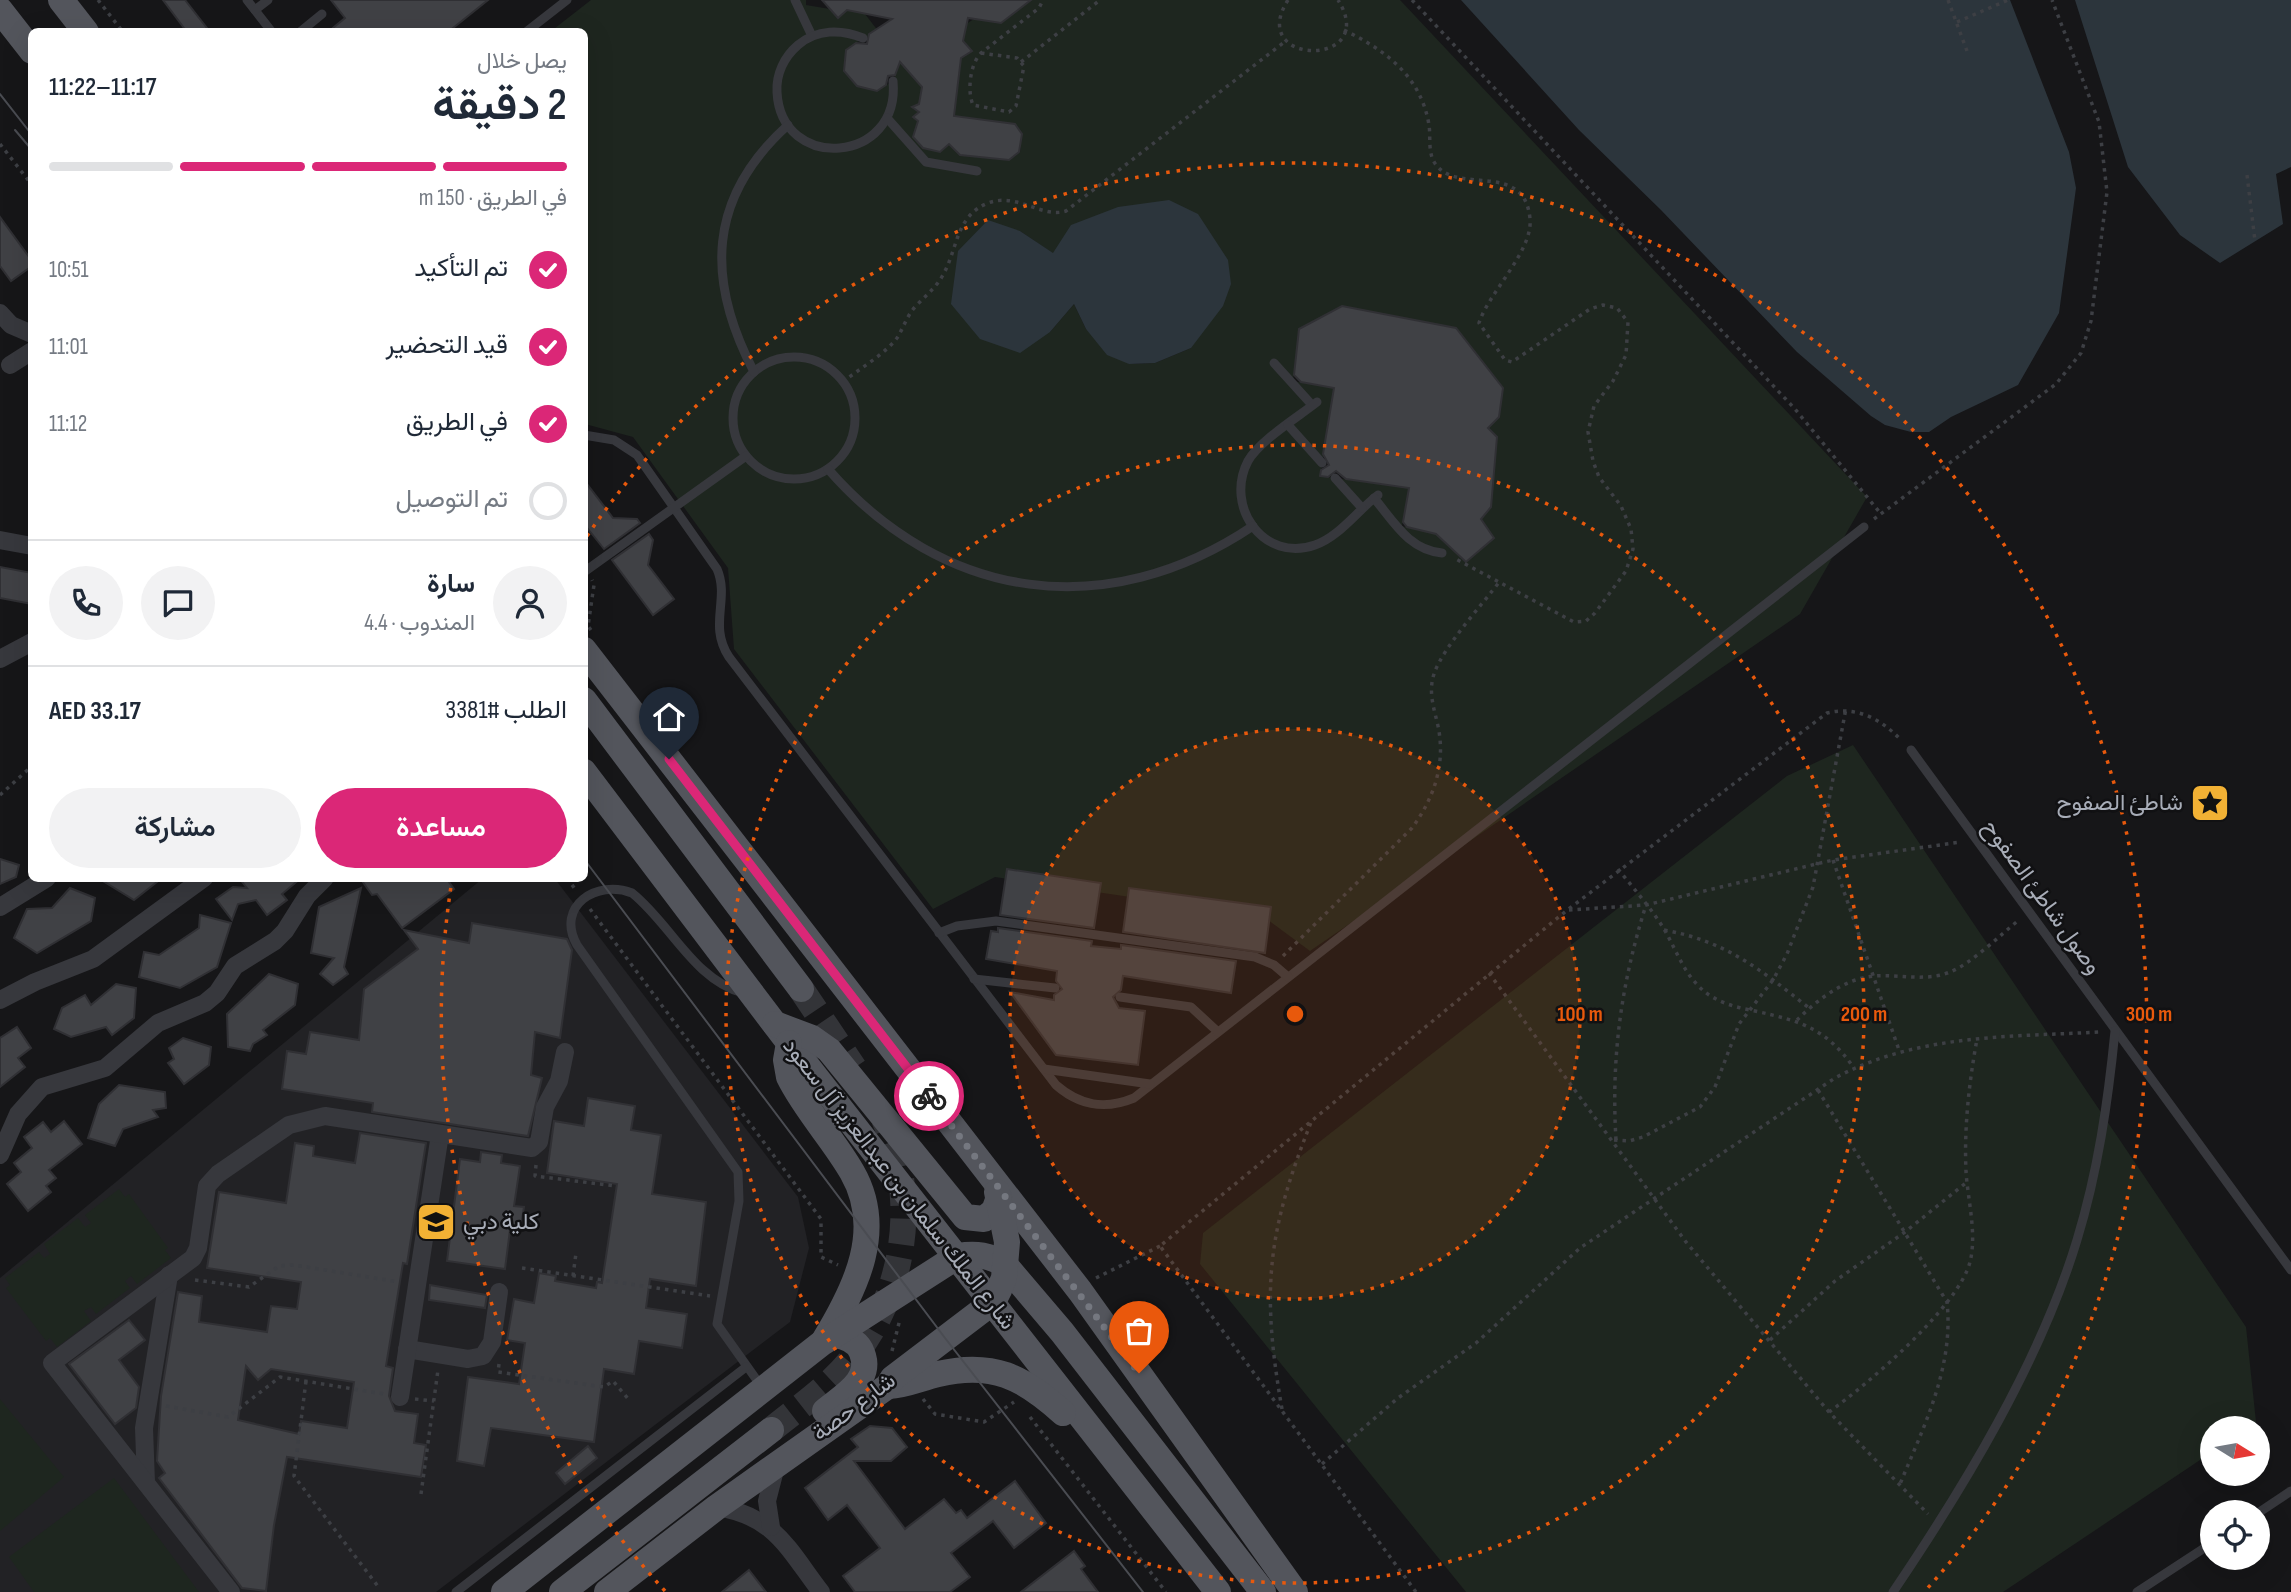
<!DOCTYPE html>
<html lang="ar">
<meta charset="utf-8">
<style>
:root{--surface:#fff;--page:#f2f2f3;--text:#1f2937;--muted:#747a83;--line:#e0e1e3;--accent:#db2777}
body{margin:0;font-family:"Sofia Sans Condensed",Vazirmatn,sans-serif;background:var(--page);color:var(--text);direction:rtl;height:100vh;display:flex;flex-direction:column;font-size:26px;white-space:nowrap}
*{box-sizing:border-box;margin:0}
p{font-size:23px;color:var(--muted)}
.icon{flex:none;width:38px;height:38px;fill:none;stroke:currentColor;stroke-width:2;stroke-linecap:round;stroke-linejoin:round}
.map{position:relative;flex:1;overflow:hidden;direction:ltr}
.details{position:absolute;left:28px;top:28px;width:560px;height:854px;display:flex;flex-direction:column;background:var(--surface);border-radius:10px;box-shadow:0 7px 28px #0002;direction:rtl}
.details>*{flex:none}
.needle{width:46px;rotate:101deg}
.buttons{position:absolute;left:2200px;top:1416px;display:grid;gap:14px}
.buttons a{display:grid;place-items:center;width:70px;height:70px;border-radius:50%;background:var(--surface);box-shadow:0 7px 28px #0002;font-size:35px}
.pin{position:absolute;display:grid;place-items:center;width:60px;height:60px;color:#fff;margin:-72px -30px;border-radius:50% 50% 50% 0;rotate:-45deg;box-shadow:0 0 7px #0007}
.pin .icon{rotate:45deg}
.courier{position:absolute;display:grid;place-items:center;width:70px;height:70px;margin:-35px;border:5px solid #db2777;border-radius:50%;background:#fff;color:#222;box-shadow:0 2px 9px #0007}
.head em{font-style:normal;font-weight:600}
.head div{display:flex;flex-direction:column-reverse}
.head{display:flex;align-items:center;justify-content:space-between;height:119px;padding:0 21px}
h1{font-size:46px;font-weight:600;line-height:52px}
.bar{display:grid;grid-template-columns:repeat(4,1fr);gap:10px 7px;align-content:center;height:84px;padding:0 21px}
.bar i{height:9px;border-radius:5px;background:var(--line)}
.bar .selected{background:var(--accent)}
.bar p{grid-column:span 4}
.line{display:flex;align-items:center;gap:18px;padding:0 21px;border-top:2px solid var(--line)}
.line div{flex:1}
.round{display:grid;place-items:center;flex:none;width:74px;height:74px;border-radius:37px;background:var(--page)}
ol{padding:0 21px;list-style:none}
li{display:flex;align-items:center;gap:21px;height:77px}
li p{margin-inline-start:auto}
li .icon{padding:7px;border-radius:50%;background:var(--accent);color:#fff;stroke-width:4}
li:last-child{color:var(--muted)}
li i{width:38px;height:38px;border:4px solid var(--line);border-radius:50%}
.cta{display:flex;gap:14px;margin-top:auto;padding:14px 21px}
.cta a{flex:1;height:80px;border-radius:42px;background:var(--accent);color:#fff;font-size:28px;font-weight:600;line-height:80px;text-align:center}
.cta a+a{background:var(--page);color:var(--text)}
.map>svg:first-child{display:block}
.built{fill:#222225}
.green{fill:#1e261f;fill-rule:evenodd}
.water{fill:#2c353c}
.building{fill:#404145;stroke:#303034;stroke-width:2;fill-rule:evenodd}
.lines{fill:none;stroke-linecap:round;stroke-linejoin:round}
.primary-tunnel{stroke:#333438;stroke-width:26;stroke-dasharray:26 13;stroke-linecap:butt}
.path{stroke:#3d3f44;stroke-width:3.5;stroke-dasharray:3.5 5;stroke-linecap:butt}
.lane{stroke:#37383d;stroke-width:9}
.street{stroke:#37383d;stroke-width:18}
.primary{stroke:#53555c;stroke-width:26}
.tram{stroke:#4a4c52;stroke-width:2}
.done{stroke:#757880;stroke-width:7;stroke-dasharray:0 12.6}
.route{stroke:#db2777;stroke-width:9}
.ring{fill:none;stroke:#e8590c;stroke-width:3.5;stroke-dasharray:3.5 7}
.labels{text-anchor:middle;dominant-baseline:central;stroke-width:5;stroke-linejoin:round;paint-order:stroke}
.poi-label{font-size:23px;fill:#a8adb8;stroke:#111113;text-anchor:end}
.street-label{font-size:23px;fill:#a8adb8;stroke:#111113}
.centre{fill:#e8590c;stroke:#111113;stroke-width:3.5}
.ring-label{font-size:21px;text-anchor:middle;font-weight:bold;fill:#e8590c;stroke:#111113;stroke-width:5;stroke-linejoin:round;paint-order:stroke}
</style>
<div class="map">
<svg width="2291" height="1592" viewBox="0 0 2291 1592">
<rect width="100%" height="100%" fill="#161618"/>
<path class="built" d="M482,879H555L798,1197L809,1248L790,1322L436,1592H0V1278Z"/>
<g class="green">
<path d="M591,0H806V5L830,9L838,18L847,10L865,14L882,36L863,38L846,50L844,71L857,86L877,91L893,81L900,62L922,87L919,104L913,107L919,112L913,117L918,121L913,137L923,148L940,152L949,144L960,155L1009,160L1020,152L1022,134L1015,124L953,122L961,58L971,51L963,41L966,24L974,19L1030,0H1400L1867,497L1800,614L1310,951L1264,917L995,877L933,909L734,649L728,568L633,437L585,424L584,32H550ZM1020,231L1191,348L1155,363L1129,364L1086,329L1074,304L1050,332ZM1342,306L1456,328L1503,388L1499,417L1488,428L1481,519L1494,538L1466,562L1436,534L1402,526L1409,488L1320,476L1334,388L1293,381L1299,329Z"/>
<path d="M1853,745L2246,1327L2256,1422L2247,1428H2212V1452L2003,1592H1466L1200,1264L1203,1233L1787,776Z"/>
<path d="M119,1189L125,1197L129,1194L168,1248L165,1250L171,1258L137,1284L131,1276L125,1281L130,1288L96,1314L91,1307L84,1311L91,1321L57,1347L50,1338L46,1341L6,1288L10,1285L5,1278L39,1252L44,1258L50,1254L44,1244L78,1218L85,1227L91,1223L85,1215Z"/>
<path d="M0,1399L64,1477L0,1531Z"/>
<path d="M114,1478L199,1592H34L9,1557Z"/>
</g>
<g class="water">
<path d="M1461,0H2010L2069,152L2076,188L2059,313L2018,385L1951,417L1929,432H1911L1885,425L1871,416L1797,352L1661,210L1579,130Z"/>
<path d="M2075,0H2291V167L2276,174L2283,224L2220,263L2180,235L2128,167Z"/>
<path d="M1169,200L1198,214L1228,260L1231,284L1223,306L1191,348L1155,363L1129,364L1107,355L1086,329L1074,304L1050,332L1020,353L980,339L951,304L958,251L988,220L1020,231L1053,253L1071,225L1118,207Z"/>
</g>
<g class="building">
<path d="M163,0H185L210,32H187Z"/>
<path d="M331,0H488L448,32H328L345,18Z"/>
<path d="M822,0H1031L1001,23L968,18L963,41L972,51L961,58L954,116L1015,124L1022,134L1019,152L1009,160L960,155L949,144L940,152L923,148L913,137L918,121L913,117L919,112L912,107L919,104L922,87L900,62L895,75L888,76L886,85L877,91L857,86L844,71L846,50L856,43L867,44L869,34L892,19L847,10L838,18Z"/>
<path d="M0,217L32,261V266L11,281L0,266Z"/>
<path d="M1342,306L1456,328L1503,388L1499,417L1488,428L1497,437L1491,507L1481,519L1494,538L1466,562L1436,534L1407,527L1403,522L1409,488L1346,479L1336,471L1328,477L1320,476L1321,470L1329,465L1323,454L1334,388L1301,382L1294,375L1299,329Z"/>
<path d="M584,480L613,518L637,519L640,523L604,549L584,524Z"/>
<path d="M649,534L653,540L648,565L674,599L653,615L612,560Z"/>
<path d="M0,567L32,573V604L0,598Z"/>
<path d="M0,859L19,865L16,877L0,884Z"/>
<path d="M1007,869L1101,883L1094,928L1000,915Z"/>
<path d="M98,878H162L134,900Z"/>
<path d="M239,878H301L282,894L287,900L267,915L256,900L238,904L232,920L216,899L233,887L247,888Z"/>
<path d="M360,878H446L454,889L402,928L377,894L372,895Z"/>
<path d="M70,888L95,898L91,921L37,953L14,938L27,909L52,908Z"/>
<path d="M361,888L344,967L348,974L333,985L320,974L334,958L311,953L319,907Z"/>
<path d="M1129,888L1271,907L1265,953L1123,932Z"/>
<path d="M200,915L231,923L217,967L180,988L139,977L144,952L159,955L199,928Z"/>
<path d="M472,923L567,939L572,950L560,1038L535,1032L531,1075L542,1078L528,1136L372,1112L373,1103L282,1089L287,1051L306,1054L310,1032L359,1040L364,989L418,949L404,930L469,943Z"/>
<path d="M998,928L1092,941L1091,946L1121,949V945L1236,961L1231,993L1123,976L1121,990L1113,997L1119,1008L1145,1011L1138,1065L1056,1055L1010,992L1054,1000V995L1062,989L1056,981L1057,971L986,959L991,931L998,932Z"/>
<path d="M269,974L298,984L295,1005L263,1030L267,1035L253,1044L250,1051L228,1047L227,1014Z"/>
<path d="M116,984L136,988L134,1018L112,1035L106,1027L71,1037L54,1029L62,1008L85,995L91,1005Z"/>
<path d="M17,1027L31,1048L18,1058L25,1067L0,1087V1038Z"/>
<path d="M183,1038L211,1047L209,1065L184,1084L168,1063L174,1059L169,1048Z"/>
<path d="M119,1085L165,1092L166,1108L153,1110L158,1117L123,1129L115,1146L88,1138L99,1104Z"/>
<path d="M588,1098L635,1106L631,1130L661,1135L652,1194L706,1202L696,1286L650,1279L646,1308L687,1314L682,1348L639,1341L634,1374L604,1369L594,1442L491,1428L484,1466L457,1461L468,1377L519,1384L525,1343L507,1340L514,1299L534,1303L539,1273L556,1276L555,1281L596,1288L597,1282L602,1283L617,1184L547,1173L554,1121L584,1126Z"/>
<path d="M64,1121L82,1144L49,1170L56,1178L46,1186L51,1192L28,1211L7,1184L21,1172L14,1163L32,1148L24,1137L43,1122L51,1132Z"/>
<path d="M360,1133L426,1143L407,1264L403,1263L386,1366L393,1368L389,1396L395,1411L418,1414L414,1443L426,1445L421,1477L287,1457L274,1525L266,1591L242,1588L159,1478L165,1473L157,1461L161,1396L178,1292L202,1296L199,1322L267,1332L271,1306L297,1309L301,1282L207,1268L219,1192L286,1203L295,1143L314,1146L313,1156L355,1163ZM246,1366L258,1380L271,1369L354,1382L347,1428L301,1421L299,1434L238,1420Z"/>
<path d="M481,1152L502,1155L501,1163L520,1166L514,1206L524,1207L520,1232L510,1230L505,1269L447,1261L460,1159L480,1162Z"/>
<path d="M430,1285L487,1295L485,1308L429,1300Z"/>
<path d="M129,1320L145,1340L119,1360L139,1387L136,1408L115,1424L69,1364Z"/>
<path d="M870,1426L892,1428L907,1447L891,1461H854L905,1529L944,1499L956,1513L961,1510L967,1518L1015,1481L1046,1523L1014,1548L993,1521L951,1553L970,1577L950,1592H855L843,1576L880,1548L847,1505L828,1520L805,1488L858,1447L851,1439Z"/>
<path d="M588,1446L597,1458L565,1484L556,1473Z"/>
<path d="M1074,1551L1085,1566L1081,1569L1098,1592H1021Z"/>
<path d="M749,1570L766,1592H722Z"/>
</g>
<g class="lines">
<g class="primary-tunnel">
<path d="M801,989L854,1068"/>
<path d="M771,1430C798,1408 829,1387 851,1360C906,1293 919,1198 884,1119"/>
</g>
<g class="path">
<path d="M98,0L123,32"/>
<path d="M1288,0C1245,67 1381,68 1338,0"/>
<path d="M1412,0L1795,409L1881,514"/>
<path d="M1948,0L1967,51"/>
<path d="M1957,22L2008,0"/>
<path d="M1344,30C1385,50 1421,76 1429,125C1431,138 1427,155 1437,166C1460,194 1525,161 1530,219C1533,251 1489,292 1479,323L1505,360L1512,362L1590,309L1603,305L1617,308L1628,322L1626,355L1613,381L1594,406L1588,432L1593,461L1599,477L1621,506L1631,529L1633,549L1626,571L1595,613L1586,621L1574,622L1454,558"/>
<path d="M981,53L1017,58L1024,66L1016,106L1009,112L973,105C967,91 970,64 981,53L1039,8L1043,0"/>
<path d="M1021,62L1100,0"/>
<path d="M0,144L32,185"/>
<path d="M2247,175L2255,241"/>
<path d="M843,382C860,368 884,355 897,338C904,327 907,315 916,306C926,295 937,287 944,273C958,247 956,216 988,203C1018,192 1042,219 1066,211L1287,40"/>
<path d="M1874,519L2056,384L2081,353L2091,321L2107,192L2099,122L2052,0"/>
<path d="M591,630L588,626L594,585L592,580"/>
<path d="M0,795L32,766"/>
<path d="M1833,860L1899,1050"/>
<path d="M1618,869C1634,889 1651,908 1664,929C1678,953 1685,978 1709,995C1723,1004 1739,1008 1755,1011C1800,1021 1826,1028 1854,1068"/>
<path d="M567,878L575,889"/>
<path d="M590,909L821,1219V1257L838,1265"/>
<path d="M1569,910L1646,905L1833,860L1961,842"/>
<path d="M1664,930C1726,941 1761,970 1809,1008"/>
<path d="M1283,956L1412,828C1434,798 1446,764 1438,726C1434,708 1428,692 1434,674C1443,647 1482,605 1500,581"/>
<path d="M1489,973L1686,1242L1829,1412L1928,1514"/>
<path d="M1797,1020C1817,1000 1845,978 1875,976C1900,974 1926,982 1950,972C1971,964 2000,935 2019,920"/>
<path d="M1818,1090L1947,1302C1954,1367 1924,1426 1900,1484"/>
<path d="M1614,1140L1629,1141L1643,1137L1700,1107L1715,1087L1739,1024L1773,980L1787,954L1813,887L1846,708"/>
<path d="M1616,1140C1611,1058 1621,984 1646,905"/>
<path d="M536,1165L535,1176L616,1186"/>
<path d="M522,1268L710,1296"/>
<path d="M573,1276L576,1253"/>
<path d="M1096,1278L1160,1246"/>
<path d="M195,1280L249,1287L279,1266L294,1265L399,1282"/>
<path d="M1770,1340L1835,1281L1905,1232L1967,1182"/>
<path d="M892,1351L900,1319"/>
<path d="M499,1364L498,1372L604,1387L613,1381L630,1401"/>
<path d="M306,1381L294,1476L380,1589"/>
<path d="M415,1399L434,1401"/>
<path d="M923,1399L935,1414L984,1422L1014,1402"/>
<path d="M166,1406L228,1417L280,1377L384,1394"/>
<path d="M1282,1409C1261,1290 1267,1232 1312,1120"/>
<path d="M1829,1412C1867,1385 1959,1306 1970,1262C1977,1234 1968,1201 1966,1172C1964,1127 1969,1083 1977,1039"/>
<path d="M1030,1417L1166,1592"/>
<path d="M1322,1464L1398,1398L1476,1343L1580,1248L1835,1078C1917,1034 2008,1037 2099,1032"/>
<path d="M421,1494L438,1370"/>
<path d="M1416,1592L1160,1246L1566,911L1827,713C1856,706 1880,718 1901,740"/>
</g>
<g class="lane">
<path d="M247,0L272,32"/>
<path d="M795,0L812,36"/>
<path d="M255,10L268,0"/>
<path d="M300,32L322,14"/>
<path d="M526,32L567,0"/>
<path d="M863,38C841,29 817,29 798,45C784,57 776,74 777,92C781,173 901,164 893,81"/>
<path d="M887,118L926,162L977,171"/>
<circle cx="794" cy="418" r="61"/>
<path d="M1274,363L1312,405"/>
<path d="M754,372C706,280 707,198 788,125"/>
<path d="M1317,402C1298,417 1259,441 1248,461C1224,507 1264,563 1315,545C1339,537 1358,510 1378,495"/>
<path d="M1288,425L1322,463"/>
<path d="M584,435L614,440L637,455L717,569C730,599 708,625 729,657L1056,1085C1080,1106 1105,1110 1134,1098L1864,527"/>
<path d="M828,469C944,602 1107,624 1253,526"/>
<path d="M1335,478L1362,508"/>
<path d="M1374,498C1394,522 1409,550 1442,553"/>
<path d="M584,572L746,456"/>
<path d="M1911,750L2291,1270"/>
<path d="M939,933L957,926L996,921L1255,957L1274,965L1288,977"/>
<path d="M974,979L1055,988"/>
<path d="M743,993C694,980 670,923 632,893C597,879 555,906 577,945L738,1172L739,1201L717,1324L761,1386"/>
<path d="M1120,997L1191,1007L1218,1032"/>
<path d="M1044,1069L1150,1084"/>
<path d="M2258,1513L2291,1491"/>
<path d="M456,1592L746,1367"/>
<path d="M1893,1592C1964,1487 2040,1362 2077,1240C2098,1171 2108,1102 2115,1031"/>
<path d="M2137,1592L2212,1543"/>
</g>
<g class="street">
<path d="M0,313L11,325L32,334"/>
<path d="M10,365L32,351"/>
<path d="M0,540L32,546"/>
<path d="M0,659L32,642"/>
<path d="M0,907L47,878"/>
<path d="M0,1000L35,982L93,959L204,878"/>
<path d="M0,1155L18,1114L42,1087L105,1068L158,1023L205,1003L217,993L235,966L275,941L285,931L307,896L325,878"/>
<path d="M407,1349L468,1359L483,1356L492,1342L499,1292"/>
<path d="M400,1397L440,1134"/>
<path d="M146,1483L144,1428L169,1275"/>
<path d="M717,1507C775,1516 788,1549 821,1592"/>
<path d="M771,1527L767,1501L776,1466"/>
<path d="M231,1592L52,1363L193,1258L198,1248L207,1186L218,1174L289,1125L325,1116L532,1148L539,1142L545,1107L559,1081L565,1052"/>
</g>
<g class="primary">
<path d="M61,0L86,32"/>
<path d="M0,10L32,51"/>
<path d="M584,650L1080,1291L1295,1592"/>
<path d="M584,700L801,989"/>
<path d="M584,772L783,1035L1218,1592"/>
<path d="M775,1024L812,1038L829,1050L965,1217L984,1219L994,1211L999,1197"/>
<path d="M789,1043L786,1060L789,1077C806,1111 833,1139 852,1172C885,1229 856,1288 825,1339"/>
<path d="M889,1386C906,1385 921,1378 938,1374C993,1361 1023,1377 1063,1413"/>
<path d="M825,1411C843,1396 873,1380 862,1353C858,1341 847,1337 835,1335"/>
<path d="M504,1592L822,1343L958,1256C976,1253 990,1255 1005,1265L1062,1332L1263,1592"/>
<path d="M562,1592L771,1430"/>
<path d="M607,1592L717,1507L888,1386L893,1378L993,1302L999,1290L1004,1278L1007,1242L997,1192"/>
</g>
<g class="tram">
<path d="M0,94L32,135"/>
<path d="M15,130L32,150"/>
<path d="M584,859L945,1338L1143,1592"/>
</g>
</g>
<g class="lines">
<path class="done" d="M929,1096L1139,1373"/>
<path class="route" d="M669,759L929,1096"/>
</g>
<circle cx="1295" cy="1014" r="285" fill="#e8590c" fill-opacity=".12"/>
<g class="ring">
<circle cx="1295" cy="1014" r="285"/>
<circle cx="1295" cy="1014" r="569"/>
<path d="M665 1591A854 854 0 0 1 452 880M587 536A854 854 0 1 1 1925 1591"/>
</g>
<defs>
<g id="sight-square" transform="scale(2.0125)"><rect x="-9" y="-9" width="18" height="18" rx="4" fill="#f2b134" stroke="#111113"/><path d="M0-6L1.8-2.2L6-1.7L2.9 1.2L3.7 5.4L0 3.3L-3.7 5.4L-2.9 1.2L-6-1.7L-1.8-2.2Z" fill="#111"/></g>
<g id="school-square" transform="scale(2.0125)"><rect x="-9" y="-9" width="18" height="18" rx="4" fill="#f2b134" stroke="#111113"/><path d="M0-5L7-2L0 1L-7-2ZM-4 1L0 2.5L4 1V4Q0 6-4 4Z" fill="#111"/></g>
</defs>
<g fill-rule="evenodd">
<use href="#sight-square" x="2210" y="803"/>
<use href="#school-square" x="436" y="1222"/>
</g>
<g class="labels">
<g class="poi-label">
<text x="2183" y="803">شاطئ الصفوح</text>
<text x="463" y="1222" text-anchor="start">كلية دبي</text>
</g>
<g class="street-label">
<text transform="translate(2042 897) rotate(54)">وصول شاطئ الصفوح</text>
<text transform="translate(899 1184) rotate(52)">شارع الملك سلمان بن عبدالعزيز آل سعود</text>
<text transform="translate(854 1407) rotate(-37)">شارع حصة</text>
</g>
</g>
<circle cx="1295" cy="1014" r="10" class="centre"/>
<g class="ring-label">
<text x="1580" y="1021">100 m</text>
<text x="1864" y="1021">200 m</text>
<text x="2149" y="1021">300 m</text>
</g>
</svg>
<div class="buttons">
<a><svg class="needle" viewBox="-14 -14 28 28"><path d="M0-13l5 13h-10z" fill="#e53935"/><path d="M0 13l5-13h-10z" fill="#747a83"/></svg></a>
<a><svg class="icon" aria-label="locate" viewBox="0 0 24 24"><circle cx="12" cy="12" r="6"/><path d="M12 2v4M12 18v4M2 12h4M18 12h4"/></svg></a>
</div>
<div class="pin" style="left:1139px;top:1373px;background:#ea580c"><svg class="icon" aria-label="bag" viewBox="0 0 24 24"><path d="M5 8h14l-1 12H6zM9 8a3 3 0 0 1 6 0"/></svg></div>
<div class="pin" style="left:669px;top:759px;background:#1f2937"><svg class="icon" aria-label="home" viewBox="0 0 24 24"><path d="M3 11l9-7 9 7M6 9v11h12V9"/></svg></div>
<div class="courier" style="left:929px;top:1096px"><svg class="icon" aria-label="bike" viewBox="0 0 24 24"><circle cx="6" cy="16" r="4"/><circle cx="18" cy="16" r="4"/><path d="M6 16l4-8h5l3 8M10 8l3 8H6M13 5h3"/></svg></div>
<section class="details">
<div class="head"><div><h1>2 دقيقة</h1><p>يصل خلال</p></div><em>11:17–11:22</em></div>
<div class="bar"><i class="selected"></i><i class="selected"></i><i class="selected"></i><i></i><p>في الطريق · 150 m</p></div>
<ol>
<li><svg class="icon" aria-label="check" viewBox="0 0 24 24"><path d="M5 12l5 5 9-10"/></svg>تم التأكيد<p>10:51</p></li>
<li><svg class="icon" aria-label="check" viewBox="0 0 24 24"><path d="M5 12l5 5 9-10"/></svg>قيد التحضير<p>11:01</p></li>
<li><svg class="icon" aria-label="check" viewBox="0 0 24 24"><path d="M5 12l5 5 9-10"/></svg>في الطريق<p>11:12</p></li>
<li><i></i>تم التوصيل</li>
</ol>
<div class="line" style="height:126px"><a class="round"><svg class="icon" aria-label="person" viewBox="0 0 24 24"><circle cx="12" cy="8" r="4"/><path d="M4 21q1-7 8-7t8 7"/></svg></a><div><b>سارة</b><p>المندوب · 4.4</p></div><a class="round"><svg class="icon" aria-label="chat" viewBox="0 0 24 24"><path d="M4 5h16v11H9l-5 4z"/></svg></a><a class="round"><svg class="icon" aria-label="phone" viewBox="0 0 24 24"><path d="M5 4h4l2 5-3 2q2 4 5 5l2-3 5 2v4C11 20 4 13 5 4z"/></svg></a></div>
<div class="line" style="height:91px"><div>الطلب #3381</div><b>AED 33.17</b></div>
<div class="cta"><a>مساعدة</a><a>مشاركة</a></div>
</section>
</div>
